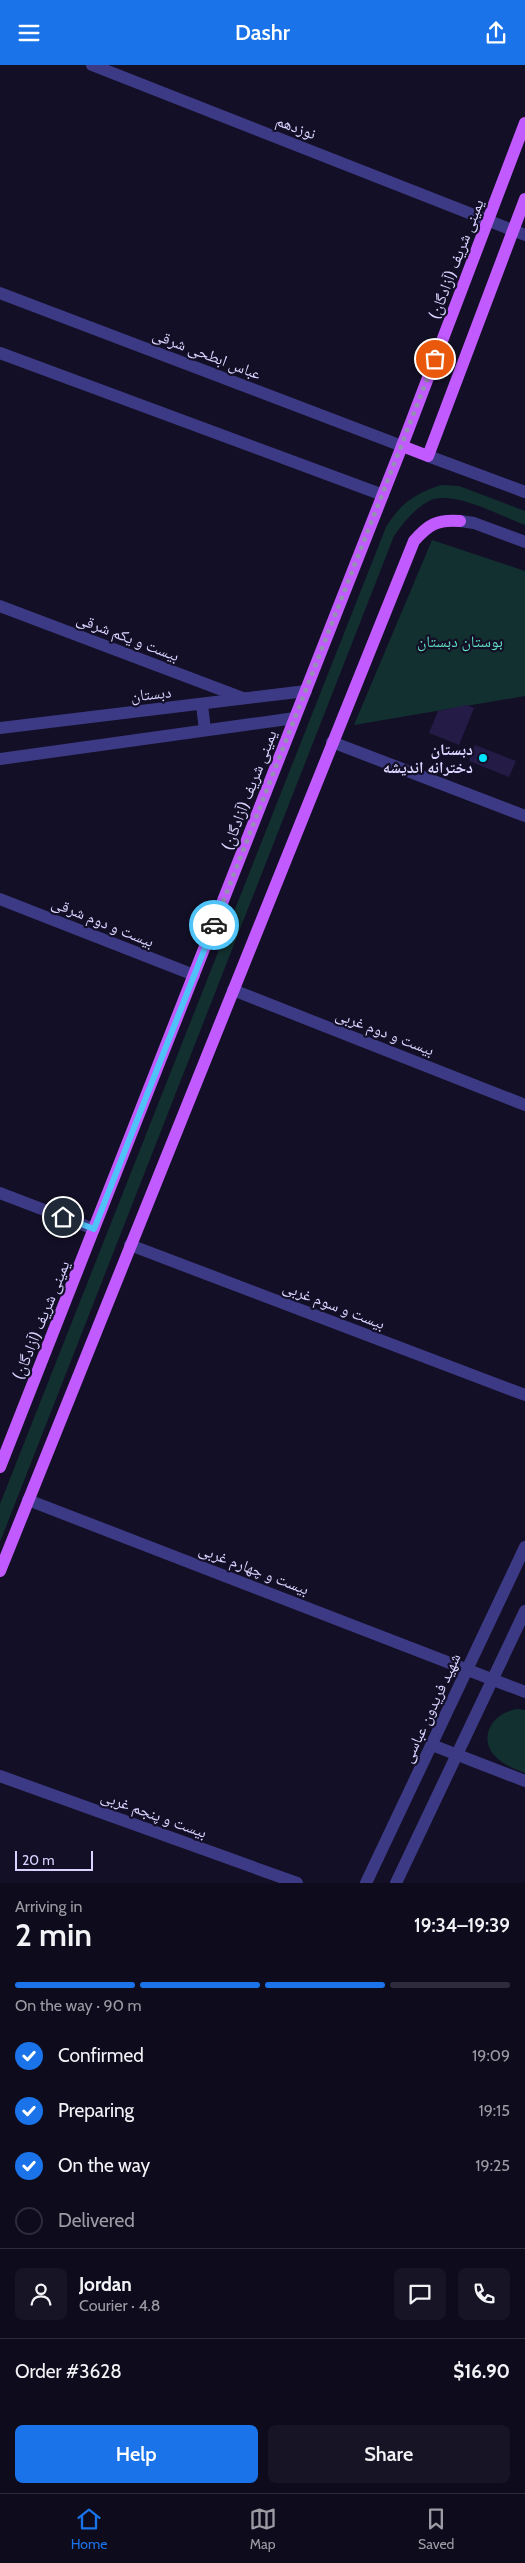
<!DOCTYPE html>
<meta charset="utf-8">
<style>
:root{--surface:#0e0b1c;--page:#171425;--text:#f1f3f6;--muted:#9b9ba3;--line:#2e2b3b;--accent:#1a73e8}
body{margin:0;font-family:Cabin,"Noto Naskh Arabic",sans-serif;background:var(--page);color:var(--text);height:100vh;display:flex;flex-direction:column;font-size:19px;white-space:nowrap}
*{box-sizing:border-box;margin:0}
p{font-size:16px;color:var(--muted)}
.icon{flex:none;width:28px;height:28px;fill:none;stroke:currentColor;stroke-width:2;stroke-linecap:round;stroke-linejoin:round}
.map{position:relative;height:1818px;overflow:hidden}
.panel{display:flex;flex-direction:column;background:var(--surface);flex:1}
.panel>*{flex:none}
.scale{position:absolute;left:15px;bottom:12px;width:78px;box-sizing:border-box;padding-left:5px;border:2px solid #d9d4ff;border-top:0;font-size:14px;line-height:18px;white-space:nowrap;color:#d9d4ff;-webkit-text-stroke:4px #130f26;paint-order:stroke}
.pin{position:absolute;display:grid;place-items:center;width:42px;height:42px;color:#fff;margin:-21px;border:2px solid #fff;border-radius:50%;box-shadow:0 1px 5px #0007}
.courier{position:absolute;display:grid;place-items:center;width:50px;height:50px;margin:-25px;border:4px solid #4fc3f7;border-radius:50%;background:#fff;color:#222;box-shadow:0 1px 6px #0007}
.head em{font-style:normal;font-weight:600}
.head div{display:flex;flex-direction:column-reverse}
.head{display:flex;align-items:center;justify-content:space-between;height:85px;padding:0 15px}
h1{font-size:32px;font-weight:600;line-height:38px}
.bar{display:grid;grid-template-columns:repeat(4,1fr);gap:8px 5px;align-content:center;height:60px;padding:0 15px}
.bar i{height:6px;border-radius:4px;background:var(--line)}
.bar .current{background:var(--accent)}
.bar p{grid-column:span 4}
.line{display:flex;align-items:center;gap:12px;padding:0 15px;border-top:1px solid var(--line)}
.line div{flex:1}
.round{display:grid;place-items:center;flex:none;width:52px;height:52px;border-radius:8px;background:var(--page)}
ol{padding:0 15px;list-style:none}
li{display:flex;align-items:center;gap:15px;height:55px}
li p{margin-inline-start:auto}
li .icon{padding:5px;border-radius:50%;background:var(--accent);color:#fff;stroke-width:4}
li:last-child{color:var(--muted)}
li i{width:28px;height:28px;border:2px solid var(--line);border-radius:50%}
.cta{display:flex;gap:10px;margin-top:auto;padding:10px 15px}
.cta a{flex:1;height:58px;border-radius:8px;background:var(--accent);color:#fff;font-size:20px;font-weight:600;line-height:58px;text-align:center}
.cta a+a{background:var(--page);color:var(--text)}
header{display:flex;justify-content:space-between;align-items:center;height:65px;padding:0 15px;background:var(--accent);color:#fff;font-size:22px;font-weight:600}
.tabs{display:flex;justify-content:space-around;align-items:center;height:70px;border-top:1px solid var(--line);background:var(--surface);font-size:14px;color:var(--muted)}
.tabs a{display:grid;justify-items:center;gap:2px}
.tabs .current{color:var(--accent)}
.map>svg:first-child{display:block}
.green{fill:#12302f}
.building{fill:#241b47}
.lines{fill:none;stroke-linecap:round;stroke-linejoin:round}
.minor{stroke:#3d3a85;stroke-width:12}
.major{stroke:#c25bff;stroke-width:12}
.done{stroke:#948fb3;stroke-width:5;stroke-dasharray:0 9}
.route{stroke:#4fc3f7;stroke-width:6}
.poi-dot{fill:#00e5ff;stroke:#130f26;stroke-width:2}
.labels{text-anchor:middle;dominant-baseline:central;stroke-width:4.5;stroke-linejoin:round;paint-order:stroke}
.street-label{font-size:16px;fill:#d9d4ff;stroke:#130f26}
.park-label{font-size:16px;fill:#5fe0c0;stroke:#130f26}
.poi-label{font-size:16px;font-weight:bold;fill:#d9d4ff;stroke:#130f26;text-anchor:end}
</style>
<header><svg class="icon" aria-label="menu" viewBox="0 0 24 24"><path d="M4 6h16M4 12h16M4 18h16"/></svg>Dashr<svg class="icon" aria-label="share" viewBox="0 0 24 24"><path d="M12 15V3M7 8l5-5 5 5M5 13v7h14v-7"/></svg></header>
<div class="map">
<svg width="525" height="1818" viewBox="0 0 525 1818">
<rect width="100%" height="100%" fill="#130f26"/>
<g class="green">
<path d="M441,420L459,421L525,446V460C503,452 452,424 429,436C414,444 404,457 394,471L0,1477V1439L386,462C401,438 414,429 441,420Z"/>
<path d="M432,475L525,506V631L354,660Z"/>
<path d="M517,1644L525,1645V1708C515,1704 506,1701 498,1694C476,1675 491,1648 517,1644Z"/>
</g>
<g class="building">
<path d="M467,640L474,643L459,680L429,668L438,646Z"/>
<path d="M475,680L516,696L509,712L469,696Z"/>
</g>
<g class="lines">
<g class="minor">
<path d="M92,0L525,170"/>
<path d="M0,228L402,381"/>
<path d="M0,288L383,430"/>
<path d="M428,391L525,427"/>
<path d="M460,456L474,458L525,477"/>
<path d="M0,541L243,633"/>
<path d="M202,640L205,665"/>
<path d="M0,663L306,626"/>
<path d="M332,677L525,751"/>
<path d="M0,694L295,653"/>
<path d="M0,834L194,910"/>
<path d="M233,925L525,1040"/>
<path d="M0,1128L94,1164"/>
<path d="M130,1180L525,1330"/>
<path d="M28,1435L525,1627"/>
<path d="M432,1680L525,1716"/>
<path d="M0,1711L297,1818"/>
<path d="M366,1818L525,1482"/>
<path d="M396,1818L525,1546"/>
</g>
<g class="major">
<path d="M402,381L428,391L525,134"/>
<path d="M0,1402L402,381L525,58"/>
<path d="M0,1506L414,476C428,460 437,454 460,456"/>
</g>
</g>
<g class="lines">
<path class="done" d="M214,860L435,294"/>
<path class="route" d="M63,1152L94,1164L214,860"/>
</g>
<circle class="poi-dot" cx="483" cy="693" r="5"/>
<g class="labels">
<g class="street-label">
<text transform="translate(296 62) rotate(21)">نوزدهم</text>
<text transform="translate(456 194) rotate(-69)">یمینی شریف (آزادگان)</text>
<text transform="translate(207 289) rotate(21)">عباس ابطحی شرقی</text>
<text transform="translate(128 572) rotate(21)">بیست و یکم شرقی</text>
<text transform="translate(151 629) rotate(-6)">دبستان</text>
<text transform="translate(249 725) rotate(-69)">یمینی شریف (آزادگان)</text>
<text transform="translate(103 857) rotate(22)">بیست و دوم شرقی</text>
<text transform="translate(385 967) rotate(21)">بیست و دوم غربی</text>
<text transform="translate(334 1240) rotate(21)">بیست و سوم غربی</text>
<text transform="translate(41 1255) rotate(-68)">یمینی شریف (آزادگان)</text>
<text transform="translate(254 1504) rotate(21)">بیست و چهارم غربی</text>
<text transform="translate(431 1643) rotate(-65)">شهید فریدون عباسی</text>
<text transform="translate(154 1749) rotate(20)">بیست و پنجم غربی</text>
</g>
<g class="park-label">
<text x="460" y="576">بوستان دبستان</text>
</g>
<g class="poi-label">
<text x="473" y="684">دبستان<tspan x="473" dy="18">دخترانه اندیشه</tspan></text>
</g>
</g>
</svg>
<div class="scale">20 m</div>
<div class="pin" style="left:435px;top:294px;background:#ea580c"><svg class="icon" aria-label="bag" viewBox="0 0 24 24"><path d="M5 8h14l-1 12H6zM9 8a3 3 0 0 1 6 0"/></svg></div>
<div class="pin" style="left:63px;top:1152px;background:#1f2937"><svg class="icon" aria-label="home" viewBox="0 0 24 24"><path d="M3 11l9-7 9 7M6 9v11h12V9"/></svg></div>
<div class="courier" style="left:214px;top:860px"><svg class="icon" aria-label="car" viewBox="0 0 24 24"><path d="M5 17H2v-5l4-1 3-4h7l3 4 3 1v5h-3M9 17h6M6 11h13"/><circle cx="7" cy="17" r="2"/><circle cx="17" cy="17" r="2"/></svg></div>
</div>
<section class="panel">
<div class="head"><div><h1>2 min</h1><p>Arriving in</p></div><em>19:34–19:39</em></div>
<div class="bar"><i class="current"></i><i class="current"></i><i class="current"></i><i></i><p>On the way · 90 m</p></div>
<ol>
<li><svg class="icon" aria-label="check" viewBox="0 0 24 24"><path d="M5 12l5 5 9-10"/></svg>Confirmed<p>19:09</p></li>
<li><svg class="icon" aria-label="check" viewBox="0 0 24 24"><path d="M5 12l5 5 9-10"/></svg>Preparing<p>19:15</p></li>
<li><svg class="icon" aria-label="check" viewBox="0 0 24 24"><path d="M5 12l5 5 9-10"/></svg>On the way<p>19:25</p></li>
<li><i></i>Delivered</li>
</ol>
<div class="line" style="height:90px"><a class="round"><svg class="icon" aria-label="person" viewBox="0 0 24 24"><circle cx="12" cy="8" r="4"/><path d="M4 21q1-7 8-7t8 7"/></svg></a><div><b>Jordan</b><p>Courier · 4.8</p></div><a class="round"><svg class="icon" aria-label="chat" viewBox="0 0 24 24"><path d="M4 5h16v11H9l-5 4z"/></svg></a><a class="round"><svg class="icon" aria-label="phone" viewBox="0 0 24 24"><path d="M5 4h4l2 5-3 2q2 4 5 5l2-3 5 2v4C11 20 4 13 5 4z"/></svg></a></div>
<div class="line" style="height:65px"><div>Order #3628</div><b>$16.90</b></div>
<div class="cta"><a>Help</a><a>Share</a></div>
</section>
<nav class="tabs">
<a class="current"><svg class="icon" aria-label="home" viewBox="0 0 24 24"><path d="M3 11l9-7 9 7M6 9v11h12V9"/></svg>Home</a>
<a><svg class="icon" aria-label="map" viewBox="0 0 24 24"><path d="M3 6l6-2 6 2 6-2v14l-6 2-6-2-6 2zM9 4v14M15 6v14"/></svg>Map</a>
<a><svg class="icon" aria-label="saved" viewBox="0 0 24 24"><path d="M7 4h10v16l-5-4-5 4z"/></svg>Saved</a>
</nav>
